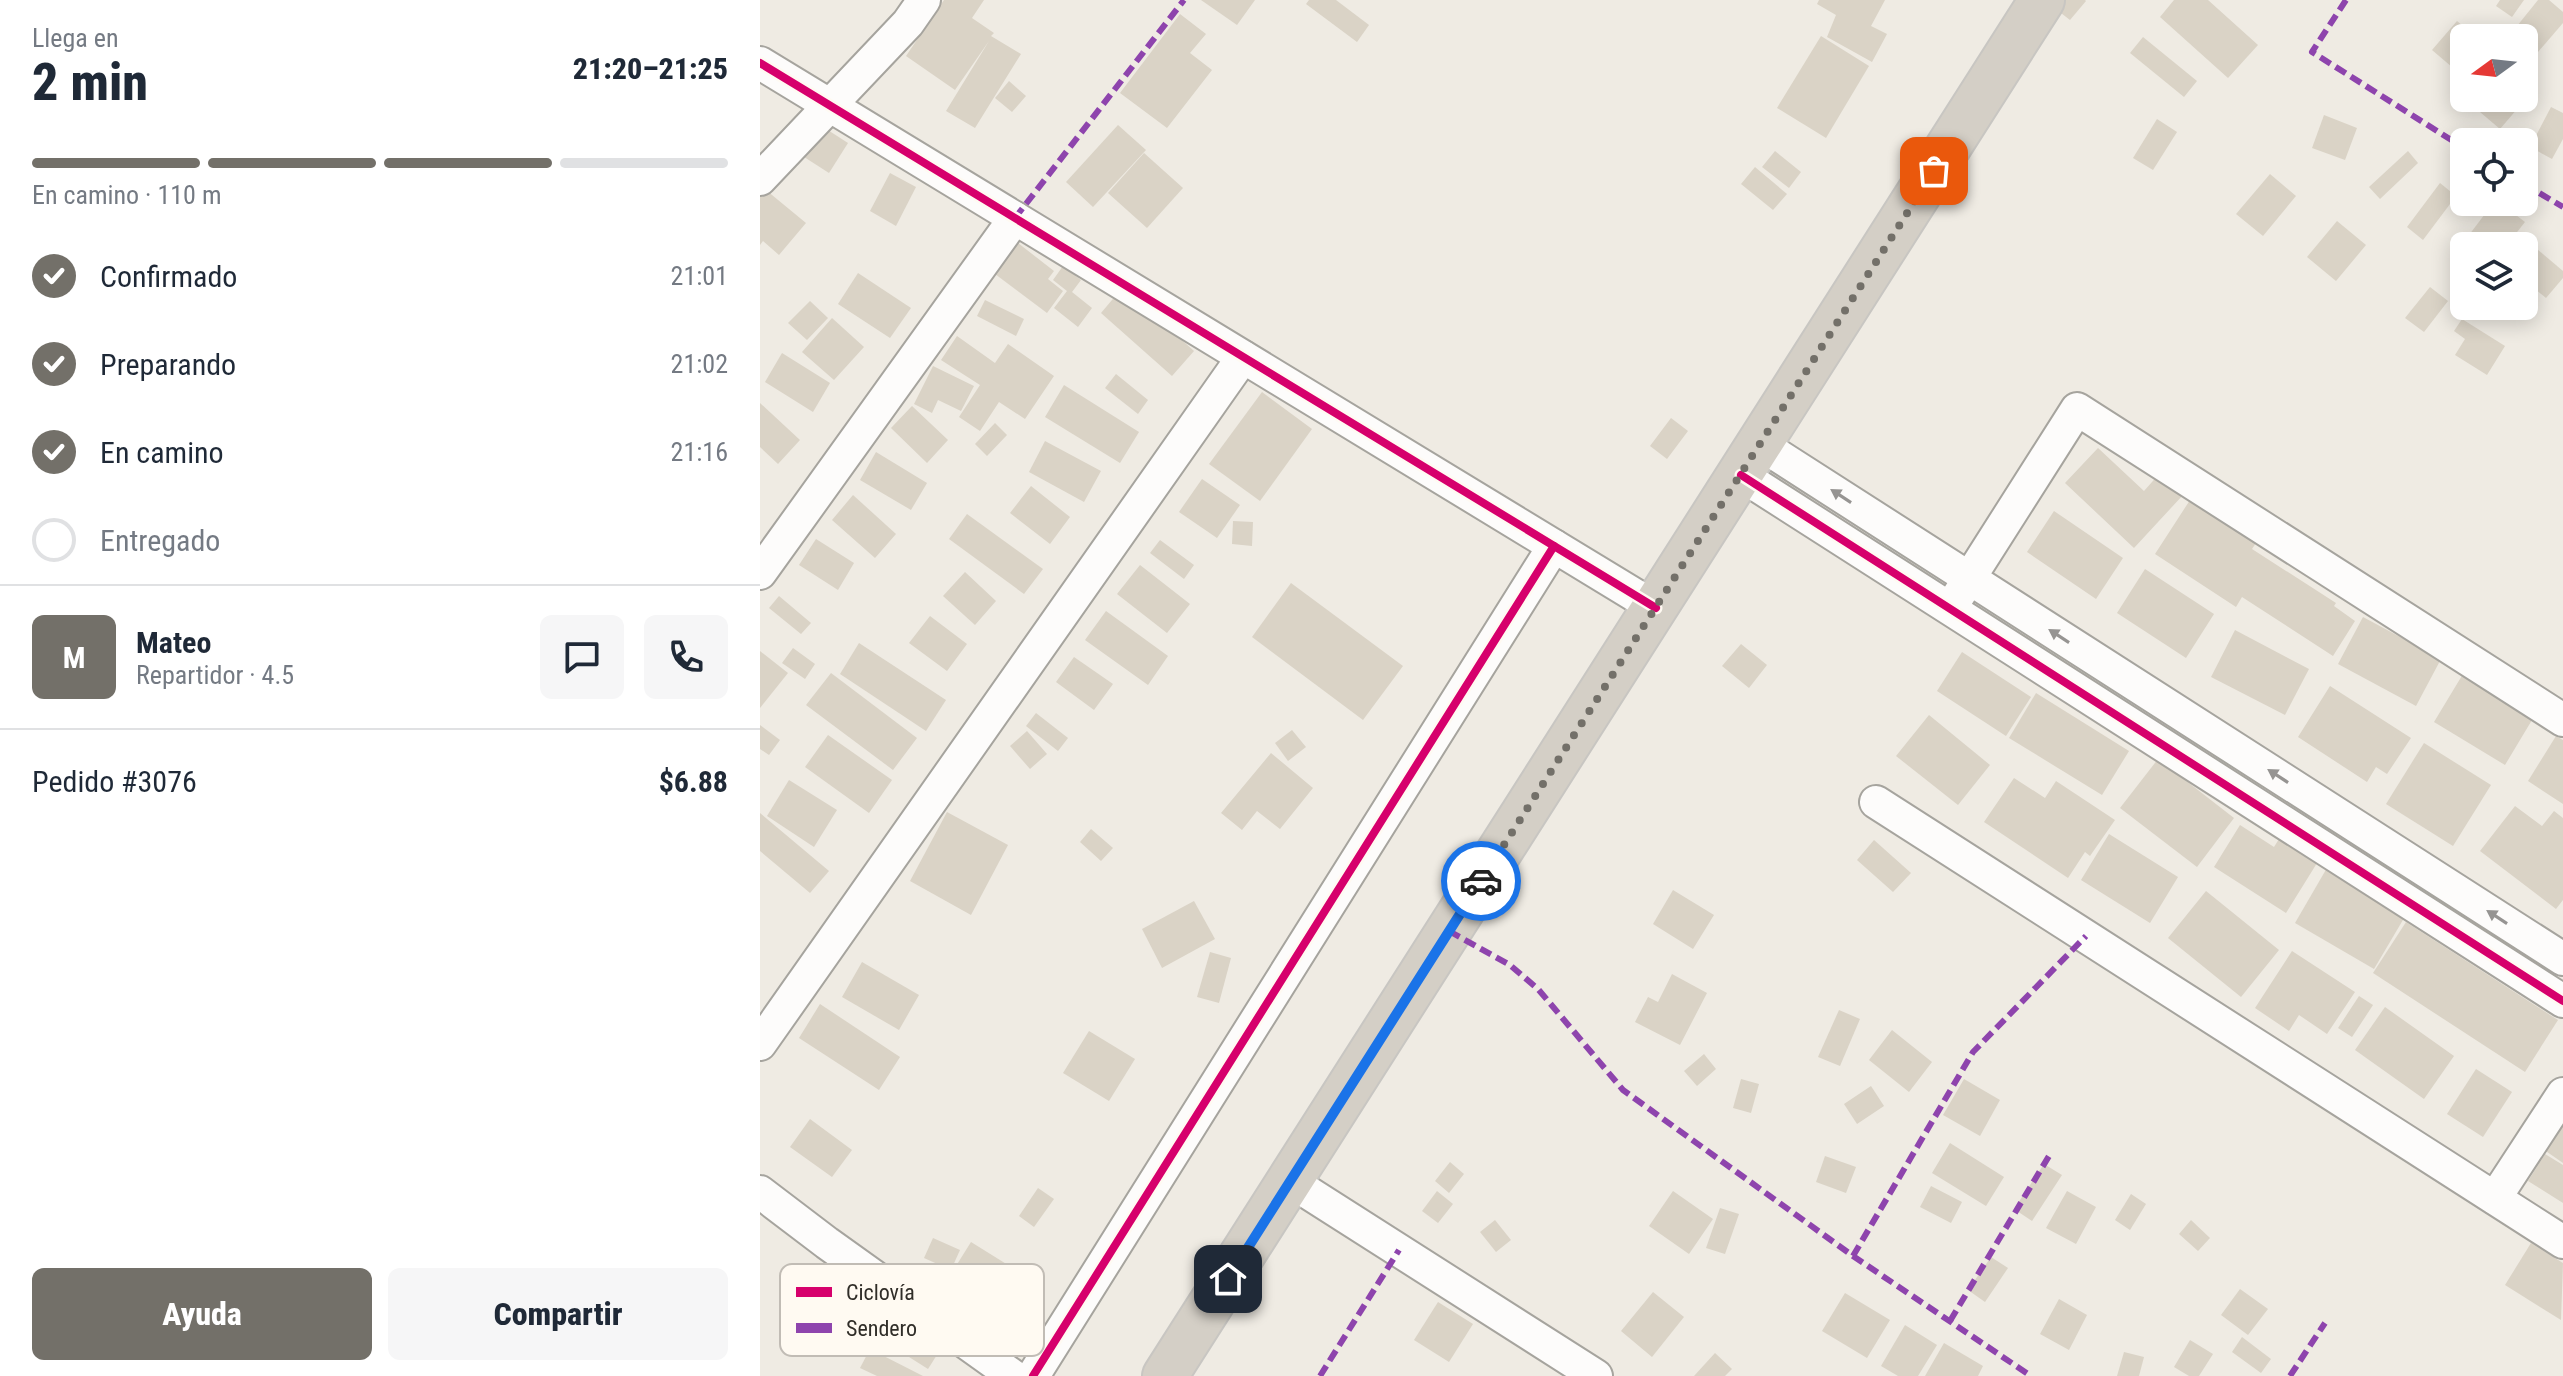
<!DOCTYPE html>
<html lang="es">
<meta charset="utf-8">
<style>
:root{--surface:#fff;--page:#f6f6f7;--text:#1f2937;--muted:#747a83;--line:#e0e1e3;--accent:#737069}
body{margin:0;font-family:"Roboto Condensed",sans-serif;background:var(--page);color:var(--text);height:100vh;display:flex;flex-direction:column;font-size:30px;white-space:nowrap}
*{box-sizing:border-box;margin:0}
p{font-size:26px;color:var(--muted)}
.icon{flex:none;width:44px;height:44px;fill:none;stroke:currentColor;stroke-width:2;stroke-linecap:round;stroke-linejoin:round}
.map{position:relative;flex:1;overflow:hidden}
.panel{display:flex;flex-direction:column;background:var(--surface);width:760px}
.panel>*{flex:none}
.needle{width:52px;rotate:255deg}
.controls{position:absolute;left:1690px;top:24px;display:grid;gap:16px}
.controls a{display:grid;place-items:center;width:88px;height:88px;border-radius:12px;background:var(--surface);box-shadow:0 4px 20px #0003;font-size:40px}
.pin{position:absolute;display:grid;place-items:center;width:68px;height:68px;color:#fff;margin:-34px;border-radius:16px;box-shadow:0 4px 12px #0006}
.courier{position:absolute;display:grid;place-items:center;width:80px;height:80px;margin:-40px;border:6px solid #1a73e8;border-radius:50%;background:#fff;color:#222;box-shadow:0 2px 10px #0007}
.overview em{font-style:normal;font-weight:800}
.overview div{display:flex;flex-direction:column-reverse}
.overview{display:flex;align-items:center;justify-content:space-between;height:136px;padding:0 32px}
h1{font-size:52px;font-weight:800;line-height:60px}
.bar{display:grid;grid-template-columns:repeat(4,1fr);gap:12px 8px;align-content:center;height:96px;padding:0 32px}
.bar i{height:10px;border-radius:6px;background:var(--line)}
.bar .active{background:var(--accent)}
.bar p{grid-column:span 4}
.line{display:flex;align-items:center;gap:20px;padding:0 32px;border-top:2px solid var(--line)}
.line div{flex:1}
.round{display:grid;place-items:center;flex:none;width:84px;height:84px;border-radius:12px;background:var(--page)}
ol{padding:0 32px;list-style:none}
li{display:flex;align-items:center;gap:24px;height:88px}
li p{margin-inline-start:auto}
li .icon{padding:8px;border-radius:50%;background:var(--accent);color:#fff;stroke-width:4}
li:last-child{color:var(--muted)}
li i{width:44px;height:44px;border:4px solid var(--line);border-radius:50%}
.button{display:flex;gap:16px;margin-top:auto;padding:16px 32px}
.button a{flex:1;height:92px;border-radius:12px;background:var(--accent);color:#fff;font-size:32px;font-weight:800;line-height:92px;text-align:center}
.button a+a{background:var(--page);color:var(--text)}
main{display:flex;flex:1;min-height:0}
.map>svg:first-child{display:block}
.building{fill:#dad3c6}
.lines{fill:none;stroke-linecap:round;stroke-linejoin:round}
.street-casing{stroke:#a6a49e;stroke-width:36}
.highway-casing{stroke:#c8c6c2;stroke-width:48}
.street{stroke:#fdfcfb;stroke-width:32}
.highway{stroke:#d4cfc6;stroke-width:44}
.quiet{stroke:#8e44ad;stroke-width:6;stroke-dasharray:12 6;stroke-linecap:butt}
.cycleway-casing{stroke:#fffaf2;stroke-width:13}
.cycleway{stroke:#d6006c;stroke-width:8}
.oneway{fill:#969492}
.done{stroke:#737069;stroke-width:8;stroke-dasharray:0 14.4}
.route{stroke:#1a73e8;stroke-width:10}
.key{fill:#fffaf2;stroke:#c1bcb5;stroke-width:2}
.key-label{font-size:22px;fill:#302d28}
</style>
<main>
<section class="panel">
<div class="overview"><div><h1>2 min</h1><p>Llega en</p></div><em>21:20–21:25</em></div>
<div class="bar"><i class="active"></i><i class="active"></i><i class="active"></i><i></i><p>En camino · 110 m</p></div>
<ol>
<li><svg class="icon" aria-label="check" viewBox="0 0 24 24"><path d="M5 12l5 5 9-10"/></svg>Confirmado<p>21:01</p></li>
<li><svg class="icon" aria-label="check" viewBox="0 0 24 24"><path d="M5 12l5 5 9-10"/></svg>Preparando<p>21:02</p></li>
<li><svg class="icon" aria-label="check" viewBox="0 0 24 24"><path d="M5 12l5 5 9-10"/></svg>En camino<p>21:16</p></li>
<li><i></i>Entregado</li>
</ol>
<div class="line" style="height:144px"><b class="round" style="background:var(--accent);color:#fff">M</b><div><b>Mateo</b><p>Repartidor · 4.5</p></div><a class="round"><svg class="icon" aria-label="chat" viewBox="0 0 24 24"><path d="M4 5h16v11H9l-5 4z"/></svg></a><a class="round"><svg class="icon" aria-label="phone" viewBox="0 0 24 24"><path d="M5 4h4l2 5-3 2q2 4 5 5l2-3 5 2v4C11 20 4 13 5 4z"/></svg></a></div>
<div class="line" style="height:104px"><div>Pedido #3076</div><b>$6.88</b></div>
<div class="button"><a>Ayuda</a><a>Compartir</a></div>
</section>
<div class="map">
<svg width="1803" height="1376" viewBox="0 0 1803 1376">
<rect width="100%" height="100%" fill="#efebe3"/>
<g class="building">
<path d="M184,0H224L212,18L234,33L231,36L261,54L215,128L186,111L229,41L195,90L146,56Z"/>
<path d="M441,0H495L477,25Z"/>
<path d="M549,0H576L609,25L597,42L546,4Z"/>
<path d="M1059,0H1125L1111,26L1127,34L1112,62L1067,37L1076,15L1057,4Z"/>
<path d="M1305,0H1325L1326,1L1310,20L1297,10Z"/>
<path d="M1414,0H1448L1498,45L1468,78L1400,17Z"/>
<path d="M1740,0H1764L1752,17L1736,6Z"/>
<path d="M1778,0H1789L1803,12V23L1778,52L1753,31Z"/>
<path d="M420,14L446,34L430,53L452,70L407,128L360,93Z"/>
<path d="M1697,21L1717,38H1704V67L1699,73L1672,50Z"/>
<path d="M1061,36L1109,66L1066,138L1017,108Z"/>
<path d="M1383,37L1437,81L1424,97L1370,53Z"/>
<path d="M1764,77L1776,87L1740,129L1707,101L1710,98H1764Z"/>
<path d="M249,81L266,96L252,112L235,98Z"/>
<path d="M1791,107L1803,113V139L1792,159L1770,147Z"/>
<path d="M1564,115L1597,128L1585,160L1552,148Z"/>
<path d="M1397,119L1417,132L1393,170L1373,158Z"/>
<path d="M60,125L88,143L69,173L41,155Z"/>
<path d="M358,125L386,150L333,207L306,182Z"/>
<path d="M1015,151L1041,172L1029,188L1002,167Z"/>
<path d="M1648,151L1658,163L1620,199L1609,187Z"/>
<path d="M384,153L423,188L387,228L348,193Z"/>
<path d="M995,167L1027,194L1013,210L981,184Z"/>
<path d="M130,173L156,187L136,226L110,211Z"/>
<path d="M1510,174L1536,196L1503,236L1476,214Z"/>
<path d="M1680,183L1696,196L1663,240L1647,227Z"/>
<path d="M0,185L46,223L19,255L3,241L0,245Z"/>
<path d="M1734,202H1739L1765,222L1746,246H1716L1706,239Z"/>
<path d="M1577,221L1606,245L1576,281L1547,257Z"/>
<path d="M258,243L294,271L288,279L303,291L287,313L235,274Z"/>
<path d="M1777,249L1803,271V278L1786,298L1764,280V265Z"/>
<path d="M303,266L321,280L312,292L332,308L318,327L294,308L307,291L293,280Z"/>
<path d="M98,273L151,308L130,338L78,304Z"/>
<path d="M363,287L434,351L412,376L341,313Z"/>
<path d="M1670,287L1688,301L1664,332L1645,318Z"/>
<path d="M225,300L264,319L256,336L217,316Z"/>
<path d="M50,301L68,318L47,340L28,323Z"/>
<path d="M72,318L104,347L74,380L42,352Z"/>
<path d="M1702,319L1745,346L1727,375L1695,355L1705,339L1694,331Z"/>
<path d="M197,336L235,363L248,344L294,376L265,419L239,402L220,431L199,417L220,385L181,360Z"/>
<path d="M22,353L70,383L53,412L5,382Z"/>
<path d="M173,366L214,386L201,411L178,400L172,413L154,404Z"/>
<path d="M356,374L388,400L378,414L345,388Z"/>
<path d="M304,385L379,432L360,463L285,417Z"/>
<path d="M502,392L552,429L500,501L449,464Z"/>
<path d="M0,403L40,440L18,464L0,447Z"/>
<path d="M152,406L188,440L167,463L131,428Z"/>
<path d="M911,418L928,431L907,459L890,446Z"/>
<path d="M235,423L247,435L227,456L215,444Z"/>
<path d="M285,441L341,471L324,502L269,472Z"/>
<path d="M1338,448L1384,491L1400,473L1423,495L1374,548L1305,483Z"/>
<path d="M116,452L167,483L151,510L100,480Z"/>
<path d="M442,479L480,505L457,538L419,512Z"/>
<path d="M271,486L310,517L290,544L250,513Z"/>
<path d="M93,495L136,534L115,558L72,520Z"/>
<path d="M1430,500L1496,543L1492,549L1576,603L1574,606L1595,621L1573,656L1482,597L1476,607L1395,554Z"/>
<path d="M1294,511L1363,558L1336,599L1267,552Z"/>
<path d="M207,514L283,569L264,594L189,539Z"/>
<path d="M473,521L493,522L492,546L472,544Z"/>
<path d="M56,539L94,563L78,590L39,565Z"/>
<path d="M400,540L434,565L424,579L390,553Z"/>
<path d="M380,565L430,604L407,633L357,594Z"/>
<path d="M1385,569L1454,614L1426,658L1357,613Z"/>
<path d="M205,572L236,601L215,625L183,596Z"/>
<path d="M531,583L643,666L603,720L492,637Z"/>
<path d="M19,596L51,623L41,634L9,608Z"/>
<path d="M346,611L408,656L388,685L325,640Z"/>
<path d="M170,616L207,644L187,671L149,643Z"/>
<path d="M1603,617L1681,659L1656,706L1578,664Z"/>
<path d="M1475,630L1549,669L1525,715L1451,677Z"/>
<path d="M99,643L186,700L166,731L80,674Z"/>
<path d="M981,644L1007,665L989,688L962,666Z"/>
<path d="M33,648L55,664L45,679L22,663Z"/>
<path d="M0,651L28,673L0,708Z"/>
<path d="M1202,652L1271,697L1246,736L1177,691Z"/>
<path d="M314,657L353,684L334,710L296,682Z"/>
<path d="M1706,669L1733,686L1729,693L1772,720L1745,765L1674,722Z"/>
<path d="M71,673L157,738L133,770L46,705Z"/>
<path d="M1570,686L1651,738L1627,774L1616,767L1607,782L1538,737Z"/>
<path d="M1276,693L1369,751L1342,795L1249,738Z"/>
<path d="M276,713L308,738L298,751L266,726Z"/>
<path d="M1169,715L1230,765L1198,805L1136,756Z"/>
<path d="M0,725L20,740L9,755L0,749Z"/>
<path d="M532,730L546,747L528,761L515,743Z"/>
<path d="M267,731L287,754L270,769L250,746Z"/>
<path d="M68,735L132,780L109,813L45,767Z"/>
<path d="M1796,736L1803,740V804L1768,781Z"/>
<path d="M1664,743L1731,785L1693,846L1626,804Z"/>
<path d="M511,753L553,788L520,829L497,811L482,830L461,813Z"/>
<path d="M1398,759L1474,818L1437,867L1360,808Z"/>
<path d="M1254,778L1285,798L1296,781L1355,820L1330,856L1325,852L1308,878L1224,822Z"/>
<path d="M29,780L77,810L54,847L7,816Z"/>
<path d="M1755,806L1782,826L1794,811L1803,818V900L1796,909L1720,851Z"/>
<path d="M187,812L248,845L211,915L150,881Z"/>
<path d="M0,813L69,871L50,893L0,851Z"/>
<path d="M1480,825L1514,847L1524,831L1562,855L1526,913L1454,867Z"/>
<path d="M331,829L353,848L341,861L320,842Z"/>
<path d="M1349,834L1418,877L1390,923L1321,880Z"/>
<path d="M1114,840L1151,873L1133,892L1097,860Z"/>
<path d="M1571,861L1650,908L1614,969L1535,923Z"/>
<path d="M913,890L954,915L933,949L893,924Z"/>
<path d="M1446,891L1519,950L1481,997L1408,938Z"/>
<path d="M434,901L455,939L402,968L382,929Z"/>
<path d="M1646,922L1798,1020L1765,1072L1613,973Z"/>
<path d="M1532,951L1595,992L1567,1034L1539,1015L1529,1031L1495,1008Z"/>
<path d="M450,952L471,958L459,1003L437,997Z"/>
<path d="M102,962L159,995L139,1030L82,997Z"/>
<path d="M912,974L947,993L920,1045L875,1022L888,997L898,1002Z"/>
<path d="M1599,996L1613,1005L1592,1037L1578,1028Z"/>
<path d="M60,1004L140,1057L119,1090L39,1038Z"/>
<path d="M1625,1007L1694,1056L1664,1099L1595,1050Z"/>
<path d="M1079,1010L1100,1019L1080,1066L1058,1057Z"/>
<path d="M1132,1030L1172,1062L1149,1092L1109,1060Z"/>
<path d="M329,1031L375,1059L349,1101L303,1073Z"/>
<path d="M944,1054L956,1069L937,1086L924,1071Z"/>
<path d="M1716,1069L1752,1092L1723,1137L1687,1114Z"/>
<path d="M981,1079L999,1084L991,1113L973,1108Z"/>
<path d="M1204,1079L1240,1100L1220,1136L1183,1115Z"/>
<path d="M1111,1086L1124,1106L1097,1124L1084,1104Z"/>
<path d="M1803,1114V1163L1780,1147Z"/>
<path d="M50,1119L92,1150L72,1177L30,1147Z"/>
<path d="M1190,1143L1244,1177L1226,1206L1172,1173Z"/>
<path d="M1785,1154L1803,1165V1203L1768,1181Z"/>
<path d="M1065,1156L1096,1167L1086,1193L1056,1182Z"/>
<path d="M690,1162L704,1174L689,1193L675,1181Z"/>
<path d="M1284,1164L1302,1175L1272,1221L1254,1209Z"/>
<path d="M1171,1186L1202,1202L1191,1223L1160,1207Z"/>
<path d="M278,1188L294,1199L274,1227L259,1216Z"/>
<path d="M677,1191L693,1204L678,1223L662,1211Z"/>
<path d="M913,1191L953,1219L929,1254L889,1226Z"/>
<path d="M1307,1191L1336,1207L1316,1244L1286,1228Z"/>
<path d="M1371,1194L1386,1204L1370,1230L1355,1220Z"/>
<path d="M960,1208L979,1214L965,1254L946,1248Z"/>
<path d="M735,1220L751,1240L736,1252L720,1232Z"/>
<path d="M1431,1220L1450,1238L1438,1251L1419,1234Z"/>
<path d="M173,1238L200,1250L191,1270L164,1258Z"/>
<path d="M211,1242L256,1270L236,1302L191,1274Z"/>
<path d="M1771,1243L1803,1263L1801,1320L1745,1285Z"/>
<path d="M1231,1257L1248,1268L1225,1302L1208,1290Z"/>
<path d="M1480,1289L1508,1309L1488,1335L1461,1315Z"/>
<path d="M893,1292L924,1317L892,1357L861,1331Z"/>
<path d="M1085,1293L1130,1320L1107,1358L1062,1331Z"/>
<path d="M1299,1299L1327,1315L1309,1350L1280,1334Z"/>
<path d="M678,1302L713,1324L689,1362L654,1340Z"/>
<path d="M138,1308L187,1339L168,1369L119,1338Z"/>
<path d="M1145,1325L1177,1345L1158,1376H1138L1121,1366Z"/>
<path d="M1482,1337L1511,1359L1501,1373L1472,1352Z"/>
<path d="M1430,1340L1453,1354L1439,1376H1429L1414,1367Z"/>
<path d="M1184,1343L1223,1366L1218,1376H1165Z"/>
<path d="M110,1349L163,1376H117L100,1368Z"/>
<path d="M1364,1352L1384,1357L1379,1376H1357Z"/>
<path d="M955,1353L972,1369L965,1376H934Z"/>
</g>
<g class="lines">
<g class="street-casing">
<g id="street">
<path d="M0,63L896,608"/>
<path d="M0,179L148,23L164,0"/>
<path d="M1000,444L1803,959"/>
<path d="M981,475L1803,1001"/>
<path d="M0,573L255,218"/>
<path d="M1198,596L1317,409L1803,720"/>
<path d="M1116,802L1803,1242"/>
<path d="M0,1044L483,357"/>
<path d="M530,1181L836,1376"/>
<path d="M0,1192L67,1243L253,1376"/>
<path d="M1735,1198L1803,1094"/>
<path d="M273,1376L794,546"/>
</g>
</g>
<g class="highway-casing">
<path id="highway" d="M405,1376L1282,0"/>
</g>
<use href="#street" class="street"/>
<use href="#highway" class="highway"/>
<g class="quiet">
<path d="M1586,0L1552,52L1704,148"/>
<path d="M1764,184L1803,207"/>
<path d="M255,218L424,0"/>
<path d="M689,931L750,965L778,989L863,1090L1093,1256L1271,1376"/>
<path d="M1093,1256L1213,1052L1326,936"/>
<path d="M1190,1321L1289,1156"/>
<path d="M560,1376L639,1250"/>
<path d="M1530,1376L1565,1323"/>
</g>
<g class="cycleway-casing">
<g id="cycleway">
<path d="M0,63L896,608"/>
<path d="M981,475L1803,1001"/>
<path d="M273,1376L794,546"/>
</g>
</g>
<use href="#cycleway" class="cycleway"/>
</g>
<defs><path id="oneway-solid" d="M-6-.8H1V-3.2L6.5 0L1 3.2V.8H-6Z" transform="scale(2)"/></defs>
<g class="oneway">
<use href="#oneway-solid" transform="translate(1081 496) rotate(-147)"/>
<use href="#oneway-solid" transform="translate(1299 636) rotate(-147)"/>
<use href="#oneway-solid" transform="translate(1518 776) rotate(-147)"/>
<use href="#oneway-solid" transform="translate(1737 917) rotate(-147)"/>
</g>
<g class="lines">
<path class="done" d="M721,881L1174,171"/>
<path class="route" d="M468,1279L721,881"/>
</g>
<rect x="20" y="1264" width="264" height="92" rx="12" class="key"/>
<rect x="36" y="1287" width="36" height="10" fill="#d6006c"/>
<rect x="36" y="1323" width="36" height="10" fill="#8e44ad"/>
<g class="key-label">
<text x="86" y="1300">Ciclovía</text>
<text x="86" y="1336">Sendero</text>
</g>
</svg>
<div class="controls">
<a><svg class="needle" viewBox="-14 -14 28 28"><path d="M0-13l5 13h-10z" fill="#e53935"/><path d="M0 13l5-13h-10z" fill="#747a83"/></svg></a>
<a><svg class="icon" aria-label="locate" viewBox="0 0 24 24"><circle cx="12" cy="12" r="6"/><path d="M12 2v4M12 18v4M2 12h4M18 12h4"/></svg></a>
<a><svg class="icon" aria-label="layers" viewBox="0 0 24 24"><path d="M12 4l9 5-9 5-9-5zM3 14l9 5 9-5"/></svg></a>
</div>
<div class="pin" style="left:1174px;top:171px;background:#ea580c"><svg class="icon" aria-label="bag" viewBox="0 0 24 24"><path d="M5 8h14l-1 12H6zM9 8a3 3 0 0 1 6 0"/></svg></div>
<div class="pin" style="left:468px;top:1279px;background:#1f2937"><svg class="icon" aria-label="home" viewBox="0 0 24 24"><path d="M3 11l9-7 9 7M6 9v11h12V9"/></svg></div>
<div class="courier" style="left:721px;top:881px"><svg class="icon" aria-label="car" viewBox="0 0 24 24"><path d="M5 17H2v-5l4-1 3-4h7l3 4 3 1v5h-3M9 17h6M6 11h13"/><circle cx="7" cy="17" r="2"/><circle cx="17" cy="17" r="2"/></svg></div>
</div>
</main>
